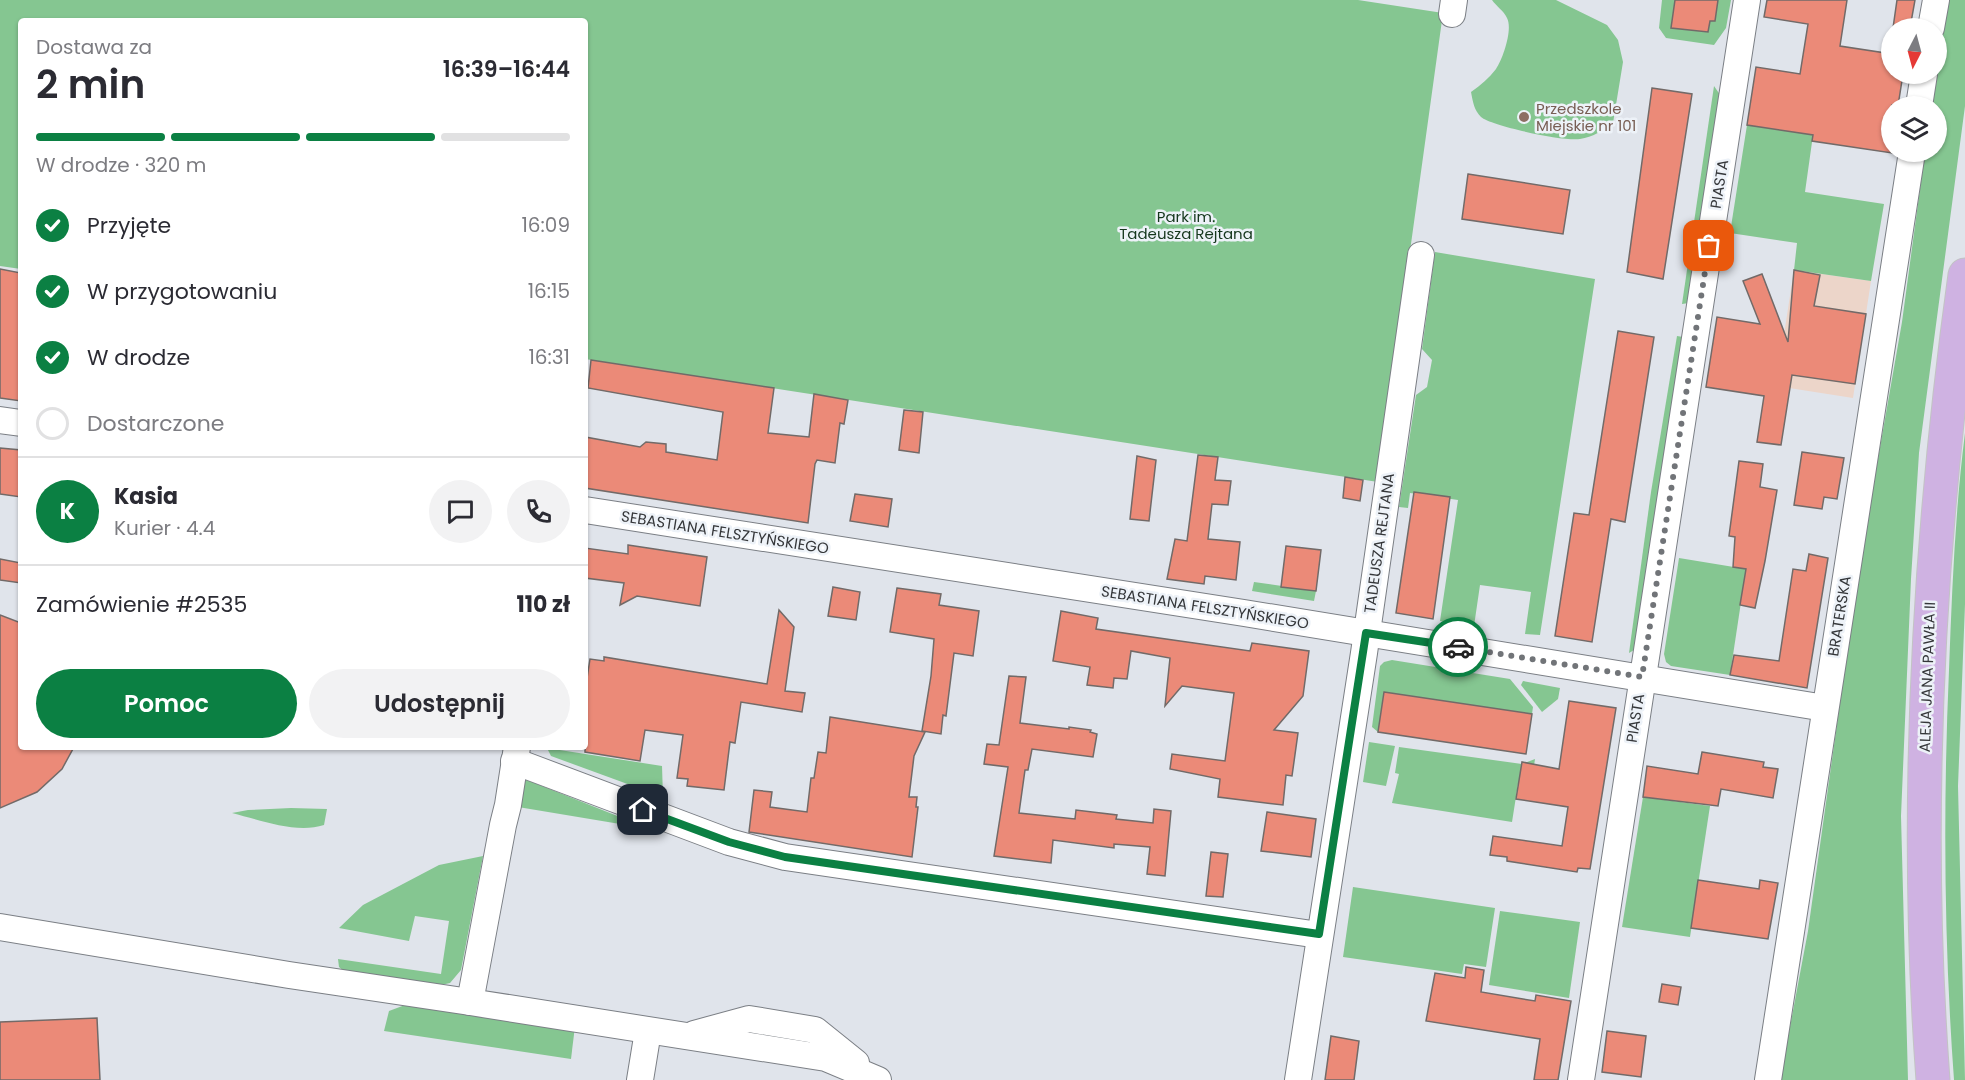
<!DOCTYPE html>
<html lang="pl">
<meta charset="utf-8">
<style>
:root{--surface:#fff;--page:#f2f2f3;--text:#2b2b33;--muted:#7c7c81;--line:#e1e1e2;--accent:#0b8043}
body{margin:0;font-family:Poppins,sans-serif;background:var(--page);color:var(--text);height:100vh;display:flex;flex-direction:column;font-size:22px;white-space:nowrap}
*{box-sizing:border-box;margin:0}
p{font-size:20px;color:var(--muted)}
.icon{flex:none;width:33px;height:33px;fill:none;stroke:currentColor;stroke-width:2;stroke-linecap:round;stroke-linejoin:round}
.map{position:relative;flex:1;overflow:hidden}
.details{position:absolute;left:18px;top:18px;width:570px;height:732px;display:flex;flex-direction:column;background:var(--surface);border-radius:6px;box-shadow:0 2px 4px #0004}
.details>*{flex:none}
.needle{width:39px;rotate:186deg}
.buttons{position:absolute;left:1881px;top:18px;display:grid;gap:12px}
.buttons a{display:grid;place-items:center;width:66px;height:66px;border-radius:50%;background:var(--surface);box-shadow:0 2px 4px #0004;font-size:30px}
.pin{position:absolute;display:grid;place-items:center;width:51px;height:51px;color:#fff;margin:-26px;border-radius:12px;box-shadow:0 3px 9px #0006}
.courier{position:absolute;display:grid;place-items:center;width:60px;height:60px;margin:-30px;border:4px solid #0b8043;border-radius:50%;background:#fff;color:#222;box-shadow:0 2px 8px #0007}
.head em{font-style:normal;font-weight:600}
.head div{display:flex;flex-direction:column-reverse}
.head{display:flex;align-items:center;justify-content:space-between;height:102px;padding:0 18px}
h1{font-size:39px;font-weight:600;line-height:45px}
.bar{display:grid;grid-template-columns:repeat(4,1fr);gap:9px 6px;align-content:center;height:72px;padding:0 18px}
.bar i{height:8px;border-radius:4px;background:var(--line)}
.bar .active{background:var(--accent)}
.bar p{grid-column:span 4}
.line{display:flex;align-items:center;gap:15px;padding:0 18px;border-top:2px solid var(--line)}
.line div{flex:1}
.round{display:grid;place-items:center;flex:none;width:63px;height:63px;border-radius:32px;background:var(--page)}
ol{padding:0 18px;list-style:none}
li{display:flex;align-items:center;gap:18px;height:66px}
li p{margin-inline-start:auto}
li .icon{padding:6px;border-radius:50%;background:var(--accent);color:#fff;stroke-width:4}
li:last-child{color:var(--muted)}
li i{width:33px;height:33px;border:3px solid var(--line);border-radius:50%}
.cta{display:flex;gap:12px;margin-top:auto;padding:12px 18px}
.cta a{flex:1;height:69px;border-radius:36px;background:var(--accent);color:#fff;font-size:24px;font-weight:600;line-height:69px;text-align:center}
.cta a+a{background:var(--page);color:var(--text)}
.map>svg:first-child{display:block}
.commercial{fill:#ecd5c9}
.green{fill:#85c691}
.building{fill:#eb8a78;stroke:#726a68;stroke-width:1.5}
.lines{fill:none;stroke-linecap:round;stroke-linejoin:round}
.minor-casing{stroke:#7b7f85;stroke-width:28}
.major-casing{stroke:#c2c3c4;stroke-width:35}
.minor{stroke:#fff;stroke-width:26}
.major{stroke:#cfb2e2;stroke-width:33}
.done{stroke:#717478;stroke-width:6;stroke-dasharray:0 10.8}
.route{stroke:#0b8043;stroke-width:8}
.education-dot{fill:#8d6e63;stroke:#edf2f8;stroke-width:2}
.labels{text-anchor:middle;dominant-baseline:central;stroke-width:5;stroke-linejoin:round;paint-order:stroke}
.education-label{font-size:15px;fill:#785e54;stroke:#edf2f8;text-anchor:start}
.street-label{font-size:15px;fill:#35373a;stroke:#edf2f8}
.park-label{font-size:15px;fill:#15371d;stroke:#edf2f8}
</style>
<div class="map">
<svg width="1965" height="1080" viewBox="0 0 1965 1080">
<rect width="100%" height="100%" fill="#e0e4eb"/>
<path class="commercial" d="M1794,270L1871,281L1853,398L1776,386Z"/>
<g class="green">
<path d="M0,0H1358L1443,13L1378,482L585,359V21H21V269L0,266Z"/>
<path d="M1492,0H1556L1607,25L1618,40L1623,62L1613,123C1602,131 1593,137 1580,139C1566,142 1491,126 1481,117C1474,110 1473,102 1471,92C1481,85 1489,78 1496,69C1503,59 1513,29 1507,18C1504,11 1496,6 1492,0Z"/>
<path d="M1662,0H1675L1671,28L1708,32L1710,21H1715L1718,0H1731L1726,28L1714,45L1666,38L1659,28Z"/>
<path d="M1947,0H1965V106L1919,453L1911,579L1901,816L1908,1080H1780L1808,931L1859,567L1902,322L1925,152H1936V106H1932Z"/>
<path d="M1714,86L1723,99L1689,303L1682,304Z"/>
<path d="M1747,125L1813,135L1805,192L1884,204L1871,281L1794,270L1797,243L1730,233Z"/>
<path d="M1435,252L1595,279L1540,635L1525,634L1531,592L1480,585L1474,626L1440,621L1458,500L1410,493L1408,508L1399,507L1416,395L1427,387L1432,360L1422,349Z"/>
<path d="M1677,336L1689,338L1634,650L1629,653L1651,492Z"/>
<path d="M1965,433V604L1958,786L1965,1080H1954C1944,943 1943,807 1949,670C1952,591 1955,512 1965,433Z"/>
<path d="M1679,558L1746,569L1730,675L1671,666L1666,662L1664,654Z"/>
<path d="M1254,582L1316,591L1314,601L1252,591Z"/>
<path d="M1392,660L1510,679L1533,707L1532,714L1384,692L1378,732L1372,727L1380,666L1384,662Z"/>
<path d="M1523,681L1560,688L1558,699L1542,712L1521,685Z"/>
<path d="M1369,742L1395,746L1386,786L1363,782Z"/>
<path d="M1399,747L1522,764L1535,759L1531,786L1518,784L1512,822L1392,803L1399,774L1395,773Z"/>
<path d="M547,748L662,766L663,797L551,756Z"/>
<path d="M522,778L650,829L518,807Z"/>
<path d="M1643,797L1710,806L1690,937L1622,927Z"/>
<path d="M291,808L327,809L324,825C296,834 260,820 232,813L248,810Z"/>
<path d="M483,856L461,970L450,983L441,985L345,972L339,967L338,959L441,974L449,921L415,916L409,941L339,928L363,905L439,865Z"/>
<path d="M1353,887L1495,908L1486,967L1464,964L1462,974L1343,957Z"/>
<path d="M1500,911L1580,922L1569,998L1489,985Z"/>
<path d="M405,1005L575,1026L571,1059L384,1031L389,1011Z"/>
</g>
<g class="building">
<path d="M1675,0H1718L1715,21H1710L1708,32L1671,28Z"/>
<path d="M1767,0H1847L1840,46L1892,54V74H1903L1898,106L1892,105V153L1812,141L1813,135L1747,125L1756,67L1800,74L1808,24L1764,17Z"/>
<path d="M1897,0H1915L1910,28H1893Z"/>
<path d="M1652,88L1692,94L1663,279L1627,272Z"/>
<path d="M1468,174L1570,190L1563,234L1462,219Z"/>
<path d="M0,269L21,273V401L0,398Z"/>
<path d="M1794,270L1820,275L1814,306L1866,314L1855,384L1792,375L1781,445L1757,442L1764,396L1706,387L1717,317L1760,324L1743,281L1762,274L1788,342Z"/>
<path d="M1618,331L1654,337L1625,522L1611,519L1592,642L1555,636L1574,513L1589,515Z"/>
<path d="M591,360L774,388L768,433L809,437L814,394L848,400L844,424L840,423L835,463L817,460L815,464L808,523L585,488V437L640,447L646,442L666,444V452L717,460L723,412L588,388Z"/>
<path d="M904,410L923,412L919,453L899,450Z"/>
<path d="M0,448L21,450V497L0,494Z"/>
<path d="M1802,452L1844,458L1837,499L1824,497L1822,509L1794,505Z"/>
<path d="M1198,455L1218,457L1215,480L1231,481L1228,505L1212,504L1208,539L1240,542L1236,580L1205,576L1204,584L1167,579L1175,539L1187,541Z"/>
<path d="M1137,456L1156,460L1149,521L1130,519Z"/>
<path d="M1739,461L1763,464L1760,487L1777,490L1765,561L1755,608L1740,605L1746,569L1733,567L1735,537L1729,536Z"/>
<path d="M1345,477L1363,480L1360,501L1343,498Z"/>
<path d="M1414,492L1450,497L1433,619L1396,613Z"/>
<path d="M855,494L892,499L888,527L850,521Z"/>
<path d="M628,545L707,557L700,606L637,596L620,605L624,583L585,578V548L628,554Z"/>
<path d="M1286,546L1321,550L1316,591L1281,587Z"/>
<path d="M1809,554L1828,558L1807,688L1730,675L1734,655L1779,661L1793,569L1806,571Z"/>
<path d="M0,559L21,563V583L0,580Z"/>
<path d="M833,587L860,592L856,620L828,616Z"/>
<path d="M897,588L941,594L939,605L979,611L973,656L954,653L946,716L943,715L941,734L922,731L931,676L934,639L890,632Z"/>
<path d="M779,610L794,627L785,691L805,693L802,712L741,702L735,743L730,742L724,790L687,786L688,779L677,778L683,735L645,730L640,761L585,752V691L590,659L604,661V657L767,684Z"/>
<path d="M1061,611L1098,618L1096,629L1250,651L1252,643L1309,651L1303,696L1274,730L1298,733L1292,776L1286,775L1283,805L1218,797L1220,779L1170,769L1172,754L1225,761L1234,693L1182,686L1165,706L1170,658L1131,651L1127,679L1114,678L1113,688L1087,685L1090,667L1053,661Z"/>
<path d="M0,615L21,623V747H74L62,769L37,792L0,808Z"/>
<path d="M1009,676L1026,677L1020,723L1069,729V727L1091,730L1090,732L1097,734L1093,757L1032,749L1028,770H1025L1019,813L1075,819L1076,810L1117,815L1116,819L1153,823L1154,809L1171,811L1165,876L1147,874L1150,847L1114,844V848L1053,840L1051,863L994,856L1008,767L984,764L987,744L999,745Z"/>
<path d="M1384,692L1532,714L1526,754L1378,732Z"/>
<path d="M1569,701L1616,708L1590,869L1578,868L1577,872L1507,861V857L1490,855L1493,836L1562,846L1568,807L1516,799L1522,762L1559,769Z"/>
<path d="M830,717L925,732L914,756L909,797H917L916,807H918L912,857L749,832L754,790L772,792L770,807L807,812L811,778H814L818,752L826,753Z"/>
<path d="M1702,752L1764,762L1763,767L1778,769L1773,798L1721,789L1718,806L1643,797L1647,766L1698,774Z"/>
<path d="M1267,812L1316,819L1311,857L1261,851Z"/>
<path d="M1211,852L1228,854L1223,897L1206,896Z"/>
<path d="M1698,880L1759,889L1760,880L1778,883L1768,939L1691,928Z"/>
<path d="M1466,967L1484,970L1481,992L1535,1001L1536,995L1571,1001L1558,1080H1534L1540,1039L1426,1021L1435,973L1465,978Z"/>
<path d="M1662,984L1681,987L1678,1005L1659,1002Z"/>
<path d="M97,1018L100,1080H0V1022Z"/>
<path d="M1607,1031L1646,1036L1641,1077L1602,1072Z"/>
<path d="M1331,1036L1359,1041L1354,1080H1325Z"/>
</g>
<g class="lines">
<g class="minor-casing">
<g id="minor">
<path d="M1452,14L1454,0"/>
<path d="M1931,28L1936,0"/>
<path d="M1919,106L1924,74"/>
<path d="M0,420L21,423"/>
<path d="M585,510L1244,613L1825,708"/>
<path d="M514,761L729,842L785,857L1319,935"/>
<path d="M0,927L289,975L470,1002L826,1058L878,1080"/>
<path d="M470,1002L503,825L508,805L517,747"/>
<path d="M694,1034L749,1019L815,1030L856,1063"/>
<path d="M640,1080L648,1031"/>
<path d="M1298,1080L1364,653L1421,255"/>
<path d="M1581,1080L1747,0"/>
<path d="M1768,1080L1912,152"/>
</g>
</g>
<g class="major-casing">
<path id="major" d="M1933,1080C1913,810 1928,543 1965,275"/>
</g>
<use href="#minor" class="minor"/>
<use href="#major" class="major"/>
</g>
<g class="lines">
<path class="done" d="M1458,647L1642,677L1709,246"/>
<path class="route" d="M643,810L729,842L785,857L1319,934L1366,633L1458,647"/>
</g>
<circle class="education-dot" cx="1524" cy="117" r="6"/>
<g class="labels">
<g class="education-label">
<text x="1536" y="108">Przedszkole<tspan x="1536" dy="17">Miejskie nr 101</tspan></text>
</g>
<g class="street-label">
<text transform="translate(1719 184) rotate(-81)">PIASTA</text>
<text transform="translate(725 532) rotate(9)">SEBASTIANA FELSZTYŃSKIEGO</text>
<text transform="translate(1379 543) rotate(-82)">TADEUSZA REJTANA</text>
<text transform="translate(1205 607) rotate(9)">SEBASTIANA FELSZTYŃSKIEGO</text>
<text transform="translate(1839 616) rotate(-81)">BRATERSKA</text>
<text transform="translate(1927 677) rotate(-88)">ALEJA JANA PAWŁA II</text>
<text transform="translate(1635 718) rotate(-81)">PIASTA</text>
</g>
<g class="park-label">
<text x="1186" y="216">Park im.<tspan x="1186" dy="17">Tadeusza Rejtana</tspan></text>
</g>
</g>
</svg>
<div class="buttons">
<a><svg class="needle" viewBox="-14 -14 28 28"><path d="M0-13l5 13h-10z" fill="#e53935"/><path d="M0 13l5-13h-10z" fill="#7c7c81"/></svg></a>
<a><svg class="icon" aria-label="layers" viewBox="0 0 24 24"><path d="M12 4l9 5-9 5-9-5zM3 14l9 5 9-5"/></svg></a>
</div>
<div class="pin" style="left:1709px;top:246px;background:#ea580c"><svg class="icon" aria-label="bag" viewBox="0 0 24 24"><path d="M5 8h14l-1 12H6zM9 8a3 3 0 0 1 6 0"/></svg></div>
<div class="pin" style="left:643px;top:810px;background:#1f2937"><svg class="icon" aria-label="home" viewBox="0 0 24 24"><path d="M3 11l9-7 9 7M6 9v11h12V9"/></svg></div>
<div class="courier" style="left:1458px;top:647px"><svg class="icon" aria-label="car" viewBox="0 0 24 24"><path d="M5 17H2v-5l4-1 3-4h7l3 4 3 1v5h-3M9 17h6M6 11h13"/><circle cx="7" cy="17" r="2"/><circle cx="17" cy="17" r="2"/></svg></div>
<section class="details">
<div class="head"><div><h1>2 min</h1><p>Dostawa za</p></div><em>16:39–16:44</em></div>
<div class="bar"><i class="active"></i><i class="active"></i><i class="active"></i><i></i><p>W drodze · 320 m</p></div>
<ol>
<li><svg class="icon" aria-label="check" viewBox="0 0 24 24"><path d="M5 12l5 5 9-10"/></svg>Przyjęte<p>16:09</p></li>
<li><svg class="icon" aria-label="check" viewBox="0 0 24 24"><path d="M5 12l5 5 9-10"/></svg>W przygotowaniu<p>16:15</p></li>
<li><svg class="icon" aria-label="check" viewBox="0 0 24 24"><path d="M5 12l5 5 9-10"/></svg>W drodze<p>16:31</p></li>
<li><i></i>Dostarczone</li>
</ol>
<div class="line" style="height:108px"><b class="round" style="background:var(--accent);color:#fff">K</b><div><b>Kasia</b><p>Kurier · 4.4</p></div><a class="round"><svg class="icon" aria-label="chat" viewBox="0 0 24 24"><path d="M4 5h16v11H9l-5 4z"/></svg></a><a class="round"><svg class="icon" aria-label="phone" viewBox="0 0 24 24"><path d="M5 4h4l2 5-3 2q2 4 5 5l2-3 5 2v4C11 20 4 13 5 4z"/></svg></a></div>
<div class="line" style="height:78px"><div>Zamówienie #2535</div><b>110 zł</b></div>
<div class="cta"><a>Pomoc</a><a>Udostępnij</a></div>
</section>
</div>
